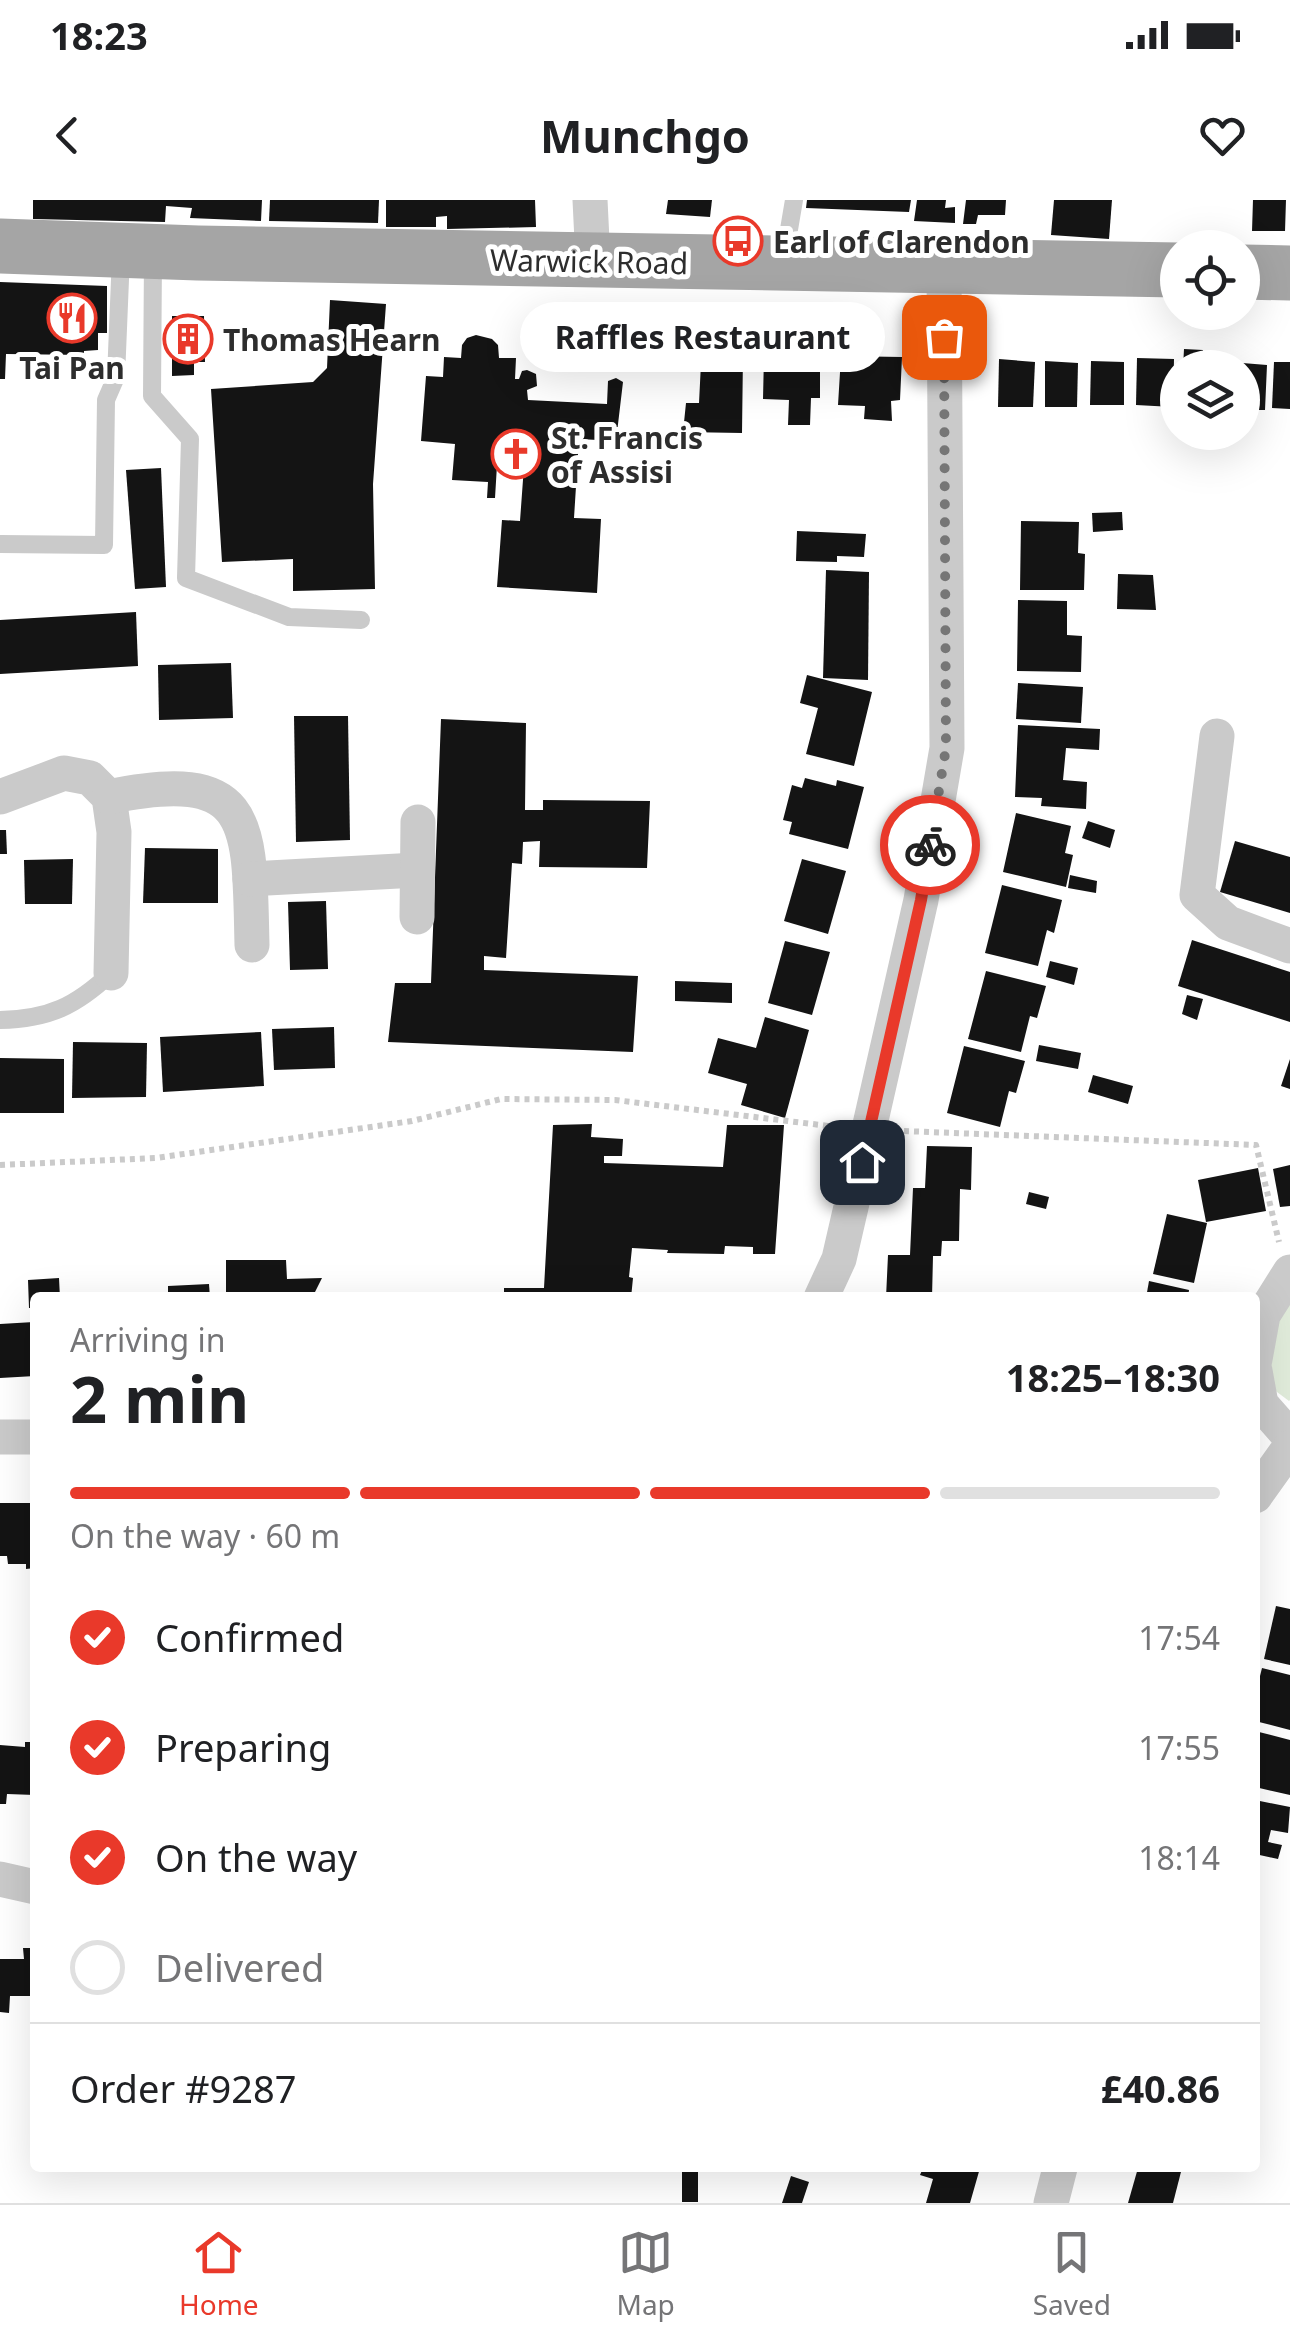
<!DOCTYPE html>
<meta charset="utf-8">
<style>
:root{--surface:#fff;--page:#f2f2f2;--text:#202124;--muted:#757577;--line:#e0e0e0;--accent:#e9392a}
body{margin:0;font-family:"Noto Sans",sans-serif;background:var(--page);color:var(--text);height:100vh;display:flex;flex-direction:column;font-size:38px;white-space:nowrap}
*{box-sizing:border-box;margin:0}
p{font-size:32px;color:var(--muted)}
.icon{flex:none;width:55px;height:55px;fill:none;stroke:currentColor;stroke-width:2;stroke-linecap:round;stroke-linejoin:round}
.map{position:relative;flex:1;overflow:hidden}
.panel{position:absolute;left:30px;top:1092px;width:1230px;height:880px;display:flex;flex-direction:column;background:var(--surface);border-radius:10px;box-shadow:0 10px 40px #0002}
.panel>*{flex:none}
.tools{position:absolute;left:1160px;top:30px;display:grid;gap:20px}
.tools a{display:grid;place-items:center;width:100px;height:100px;border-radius:50%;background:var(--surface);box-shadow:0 10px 40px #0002;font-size:50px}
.pin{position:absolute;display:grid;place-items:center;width:85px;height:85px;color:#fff;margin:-42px;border-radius:20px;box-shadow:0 5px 15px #0006}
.courier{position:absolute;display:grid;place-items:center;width:100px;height:100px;margin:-50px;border:8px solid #e9392a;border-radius:50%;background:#fff;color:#222;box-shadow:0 2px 12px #0007}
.bubble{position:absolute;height:70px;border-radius:35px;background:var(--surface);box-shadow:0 10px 40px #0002;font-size:32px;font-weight:700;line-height:70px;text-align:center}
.head em{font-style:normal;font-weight:700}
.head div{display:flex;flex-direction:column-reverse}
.head{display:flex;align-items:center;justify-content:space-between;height:170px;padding:0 40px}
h1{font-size:65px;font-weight:700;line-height:75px}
.bar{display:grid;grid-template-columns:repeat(4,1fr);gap:15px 10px;align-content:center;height:120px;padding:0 40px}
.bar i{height:12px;border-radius:8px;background:var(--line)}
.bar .selected{background:var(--accent)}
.bar p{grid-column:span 4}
.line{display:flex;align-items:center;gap:25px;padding:0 40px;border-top:2px solid var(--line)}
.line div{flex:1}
ol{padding:0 40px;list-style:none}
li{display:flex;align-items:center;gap:30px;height:110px}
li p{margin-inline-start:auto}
li .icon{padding:10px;border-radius:50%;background:var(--accent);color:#fff;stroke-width:4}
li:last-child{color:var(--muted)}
li i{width:55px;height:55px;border:5px solid var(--line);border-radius:50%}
.status{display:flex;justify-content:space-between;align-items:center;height:70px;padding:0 50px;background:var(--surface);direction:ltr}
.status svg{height:28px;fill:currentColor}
header{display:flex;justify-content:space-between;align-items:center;height:130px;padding:0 40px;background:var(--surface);font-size:45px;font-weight:700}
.tab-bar{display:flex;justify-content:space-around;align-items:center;height:140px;border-top:2px solid var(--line);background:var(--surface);font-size:28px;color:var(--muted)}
.tab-bar a{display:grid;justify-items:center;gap:5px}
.tab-bar .selected{color:var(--accent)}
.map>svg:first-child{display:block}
.green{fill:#e0ebda}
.building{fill:#141414}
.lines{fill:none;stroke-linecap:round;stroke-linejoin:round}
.path{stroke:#cacaca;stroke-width:6;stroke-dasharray:5 5;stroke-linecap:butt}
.lane{stroke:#cacaca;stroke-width:18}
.street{stroke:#cacaca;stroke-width:35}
.primary{stroke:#a5a5a5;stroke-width:55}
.done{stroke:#767676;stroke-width:10;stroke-dasharray:0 18}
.route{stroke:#e9392a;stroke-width:12}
.labels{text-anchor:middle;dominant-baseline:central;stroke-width:10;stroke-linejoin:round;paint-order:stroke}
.poi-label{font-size:30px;font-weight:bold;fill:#2d2d2d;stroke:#fff;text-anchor:start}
.street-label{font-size:30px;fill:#2d2d2d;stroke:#fff}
</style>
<div class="status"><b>18:23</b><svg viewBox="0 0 49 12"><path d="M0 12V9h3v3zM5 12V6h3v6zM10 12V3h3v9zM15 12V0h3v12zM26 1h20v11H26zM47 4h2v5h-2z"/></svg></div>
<header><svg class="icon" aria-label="back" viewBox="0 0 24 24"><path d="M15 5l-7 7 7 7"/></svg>Munchgo<svg class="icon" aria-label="heart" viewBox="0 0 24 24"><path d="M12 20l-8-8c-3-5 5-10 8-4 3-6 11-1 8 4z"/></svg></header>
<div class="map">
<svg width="1290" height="2003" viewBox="0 0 1290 2003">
<rect width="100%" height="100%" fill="#fff"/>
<path class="green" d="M1290,1092V1200L1289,1201L1269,1186L1274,1116Z"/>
<g class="building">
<path d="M33,0H262L261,21L190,18L192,8L166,6L165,22L33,19Z"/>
<path d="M270,0H379L378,23L269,21Z"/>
<path d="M386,0H535L536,27L447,29V16L436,17V27H386Z"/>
<path d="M668,0H712L710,17L666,14Z"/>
<path d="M807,0H911L909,12L806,8Z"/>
<path d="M917,0H946L945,8L955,7V23L914,21Z"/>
<path d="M966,0H1006L1005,15H978L976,24H963Z"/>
<path d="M1054,0H1112L1109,39L1051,35Z"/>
<path d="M1253,0H1286L1285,31H1252Z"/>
<path d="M0,82L107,86V133H98V150L84,151V155L6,154L5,179H0Z"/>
<path d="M330,100L386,104L373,284L375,389L293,391V359L222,362L211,189L313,182L327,168Z"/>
<path d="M172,116H204L205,162H194V175L172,176Z"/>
<path d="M476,135L492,139L498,145L499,158H516L515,179H519L522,171L527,170L536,174L537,186L527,190L528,200L607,204L608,181L616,178L623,182L616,241L579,239L574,318L601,319L597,393L497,387L502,320L520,321L524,266L497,265L495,298H487L488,282L452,280L455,244L421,241L426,176L443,177L444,157L461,158L462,145L467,138Z"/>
<path d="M1184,149L1203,150L1202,158L1221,160V168H1183Z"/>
<path d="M713,154H743L742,233L683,232L686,203H699L701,163L713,164Z"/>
<path d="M764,155L820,157V198H811L810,225H788L789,200L763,199Z"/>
<path d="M841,156L902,157L900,200L891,201L892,221L864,219L865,206L838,205Z"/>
<path d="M1137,158L1174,159L1173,207L1136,205Z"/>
<path d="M999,159L1035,162L1033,207H998Z"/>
<path d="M1045,161L1078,163L1077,207H1045Z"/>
<path d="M1091,161L1124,162V205H1090Z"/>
<path d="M1230,162L1267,165L1265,210H1242V168H1230Z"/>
<path d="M1274,162H1290V209L1272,208Z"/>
<path d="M161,268L166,387L135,389L126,270Z"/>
<path d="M1122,312L1123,330L1093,332L1092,313Z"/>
<path d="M1021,321L1079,322L1078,353L1085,354L1084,390H1020Z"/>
<path d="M797,331L866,334L864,357L837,356V362L796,361Z"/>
<path d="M826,370L869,372L868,480L823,478Z"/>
<path d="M1118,374L1153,375L1156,410L1117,409Z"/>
<path d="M1018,400L1067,401V435L1082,436L1081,472L1017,471Z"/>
<path d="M136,412L138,466L0,474V420Z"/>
<path d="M231,463L233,518L159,520L158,465Z"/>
<path d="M807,475L872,492L854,566L806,554L818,508L800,503Z"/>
<path d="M1018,483L1083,487L1081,523L1016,519Z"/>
<path d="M294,516H348L350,640L296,642Z"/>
<path d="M441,519L526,523L525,610H543V600L650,601L647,668L539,667L540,641L523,642L522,664L512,663L506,758L484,756V770L638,776L633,852L388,842L395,783H431Z"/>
<path d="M1018,525L1100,529L1099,550L1066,548L1063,580L1087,582L1086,609L1041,606L1042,598L1015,597Z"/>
<path d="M805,578L836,586L837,580L864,587L848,649L789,634L792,622L783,620L792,585L802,588Z"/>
<path d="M1016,613L1071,626L1065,653L1073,655L1066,687L1003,672Z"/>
<path d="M1088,621L1115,630L1110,648L1082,638Z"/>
<path d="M0,630H6L7,654H0Z"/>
<path d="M1235,641L1290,657V713L1220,692Z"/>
<path d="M145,648L218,649V703H143Z"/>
<path d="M73,659L72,704H25L24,660Z"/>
<path d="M802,659L846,671L828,734L784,721Z"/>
<path d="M1070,675L1097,681L1096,693L1068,688Z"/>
<path d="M1002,685L1062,700L1054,733L1047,730L1038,766L985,753Z"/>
<path d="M326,701L328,769L290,770L288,702Z"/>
<path d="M1192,740L1290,772V822L1178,786Z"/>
<path d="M785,741L830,752L812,815L768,803Z"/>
<path d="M1050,761L1078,768L1074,785L1046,777Z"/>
<path d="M986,771L1046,786L1037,818L1030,816L1021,852L968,839Z"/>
<path d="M675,781L732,783V803L675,801Z"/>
<path d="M1187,795L1203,799L1197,820L1182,814Z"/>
<path d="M765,817L809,830L785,918L741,905L747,884L708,873L718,838L756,848Z"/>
<path d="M334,827L335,868L274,870L272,829Z"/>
<path d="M261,832L264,886L163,892L160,837Z"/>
<path d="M73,842L147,843L146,897L72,898Z"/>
<path d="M1039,845L1081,853L1078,869L1036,861Z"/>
<path d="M964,846L1025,861L1016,893L1009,891L1000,927L947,913Z"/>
<path d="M0,858L64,859V913H0Z"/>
<path d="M1290,859V889L1281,886Z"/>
<path d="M1093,875L1133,886L1128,904L1088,892Z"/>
<path d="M592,924L591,937L623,939L622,956H604V963L723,967L727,925H784L775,1054H753V1047L725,1046L724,1054L667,1053L668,1050L632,1048L629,1077L633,1078L631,1098H504V1088H544L553,925Z"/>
<path d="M927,946L972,947L971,990L960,989L959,1041H942L941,1056H933L932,1098H886L888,1055H910L913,988H925Z"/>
<path d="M1290,965V1006L1280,1007L1273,969Z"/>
<path d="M1258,968L1266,1011L1206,1022L1198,980Z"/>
<path d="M1029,992L1049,997L1046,1009L1026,1004Z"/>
<path d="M1167,1014L1207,1023L1194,1083L1153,1074Z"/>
<path d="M226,1060H286L287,1079L322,1078L312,1098H226Z"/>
<path d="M59,1078L60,1098H35V1108H29L28,1080Z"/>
<path d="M1149,1081L1189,1090L1188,1098H1146Z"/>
<path d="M209,1084L210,1098H168V1086Z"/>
<path d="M34,1122L35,1176L0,1178V1124Z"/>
<path d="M0,1303H35V1368L26,1369V1364H8L7,1356H0Z"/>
<path d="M1276,1406L1290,1409V1465L1264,1459Z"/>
<path d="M1262,1468L1290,1475V1530L1255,1521V1496Z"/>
<path d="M1255,1531L1290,1540V1595L1255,1587Z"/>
<path d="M25,1542H35V1595L7,1594L6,1604H0V1545L25,1547Z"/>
<path d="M1255,1600L1290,1607L1288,1633L1271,1630L1268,1642L1282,1645L1278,1659L1255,1654Z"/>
<path d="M23,1748H35V1796H10L9,1813L0,1812V1759H24Z"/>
<path d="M923,1968H980L970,2003H926L933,1979L920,1975Z"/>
<path d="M1138,1968H1182L1173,2003H1128Z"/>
<rect x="682" y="1971" width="16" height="31"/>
<path d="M791,1976L809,1982L802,2003H782Z"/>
</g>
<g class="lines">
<g class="path">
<path d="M904,931L1256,945L1279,1042"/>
<path d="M0,965L156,958L412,921L501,899L615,900L837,927"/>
</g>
<g class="lane">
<path d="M153,56L152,196L190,239L186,378L289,417L361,420"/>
<path d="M784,59L794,0"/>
<path d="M0,344L104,345L106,200L116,177L121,55"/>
<path d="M0,820C49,819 76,806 111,773"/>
</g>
<g class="street">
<path d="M590,0L593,61"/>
<path d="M1217,536L1197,695L1228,723L1290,746"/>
<path d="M0,597L64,573L90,578L109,597L114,632L111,773"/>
<path d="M109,597C256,566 249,625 252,745"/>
<path d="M250,679L417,670"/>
<path d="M417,717L418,622"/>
<path d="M821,1098L839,1059L869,929L921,700L947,548L944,68"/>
<path d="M1255,1159L1263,1115L1290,1072"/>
<path d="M1255,1171L1261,1204L1290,1237"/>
<path d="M0,1237H35"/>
<path d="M1255,1296L1290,1247"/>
<path d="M0,1679L35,1687"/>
<path d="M1051,2003L1060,1968"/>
</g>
<g class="primary">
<path d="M0,46L198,53L1178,70"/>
<path d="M1242,72L1290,73"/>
</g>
</g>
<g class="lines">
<path class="done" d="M930,645L946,548L944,137"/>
<path class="route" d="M862,962L921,700L930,645"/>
</g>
<defs>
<g id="bus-ring" transform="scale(2.5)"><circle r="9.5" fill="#fff" stroke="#e9392a" stroke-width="1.5"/><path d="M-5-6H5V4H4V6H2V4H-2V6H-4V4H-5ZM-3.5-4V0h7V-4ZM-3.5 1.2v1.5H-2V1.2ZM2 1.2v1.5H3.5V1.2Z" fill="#e9392a"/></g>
<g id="restaurant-ring" transform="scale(2.5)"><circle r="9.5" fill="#fff" stroke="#e9392a" stroke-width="1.5"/><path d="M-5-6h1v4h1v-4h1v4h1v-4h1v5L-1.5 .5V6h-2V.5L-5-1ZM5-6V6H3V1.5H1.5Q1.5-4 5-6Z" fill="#e9392a"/></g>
<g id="building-ring" transform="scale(2.5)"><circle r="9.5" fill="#fff" stroke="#e9392a" stroke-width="1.5"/><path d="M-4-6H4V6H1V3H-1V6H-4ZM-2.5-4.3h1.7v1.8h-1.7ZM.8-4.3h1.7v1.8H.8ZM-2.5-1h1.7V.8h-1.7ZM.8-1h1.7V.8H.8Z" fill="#e9392a"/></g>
<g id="church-ring" transform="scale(2.5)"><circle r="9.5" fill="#fff" stroke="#e9392a" stroke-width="1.5"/><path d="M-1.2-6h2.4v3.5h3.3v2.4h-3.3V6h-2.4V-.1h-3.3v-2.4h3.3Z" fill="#e9392a"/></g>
</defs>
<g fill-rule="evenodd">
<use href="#bus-ring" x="738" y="41"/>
<use href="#restaurant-ring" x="72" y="118"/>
<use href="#building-ring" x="188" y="139"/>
<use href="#church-ring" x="516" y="254"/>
</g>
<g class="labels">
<g class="poi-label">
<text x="773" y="41">Earl of Clarendon</text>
<text x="223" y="139">Thomas Hearn</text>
<text x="72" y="167" text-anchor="middle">Tai Pan</text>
<text x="551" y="237">St. Francis<tspan x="551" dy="34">of Assisi</tspan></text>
</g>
<g class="street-label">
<text transform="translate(589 61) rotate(1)">Warwick Road</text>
</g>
</g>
</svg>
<div class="tools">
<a><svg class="icon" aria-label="locate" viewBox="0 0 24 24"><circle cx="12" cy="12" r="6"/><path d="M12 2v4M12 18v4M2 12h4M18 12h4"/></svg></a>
<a><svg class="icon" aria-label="layers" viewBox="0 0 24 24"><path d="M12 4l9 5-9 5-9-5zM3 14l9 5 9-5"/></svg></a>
</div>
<div class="pin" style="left:944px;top:137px;background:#ea580c"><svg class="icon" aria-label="bag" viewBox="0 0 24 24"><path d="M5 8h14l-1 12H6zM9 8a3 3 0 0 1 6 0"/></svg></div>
<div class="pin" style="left:862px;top:962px;background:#1f2937"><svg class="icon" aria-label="home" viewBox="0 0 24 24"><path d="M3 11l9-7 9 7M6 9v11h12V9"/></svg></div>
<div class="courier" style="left:930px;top:645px"><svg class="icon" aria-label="bike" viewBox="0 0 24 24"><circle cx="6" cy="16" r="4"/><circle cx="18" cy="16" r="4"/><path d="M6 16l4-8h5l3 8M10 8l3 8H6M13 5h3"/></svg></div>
<div class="bubble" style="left:520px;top:102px;width:365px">Raffles Restaurant</div>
<section class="panel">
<div class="head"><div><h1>2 min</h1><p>Arriving in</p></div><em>18:25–18:30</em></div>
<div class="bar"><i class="selected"></i><i class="selected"></i><i class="selected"></i><i></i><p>On the way · 60 m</p></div>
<ol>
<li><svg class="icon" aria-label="check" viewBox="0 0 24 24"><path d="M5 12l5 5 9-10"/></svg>Confirmed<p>17:54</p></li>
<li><svg class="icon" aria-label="check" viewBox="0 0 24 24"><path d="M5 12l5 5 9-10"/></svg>Preparing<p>17:55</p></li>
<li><svg class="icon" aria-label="check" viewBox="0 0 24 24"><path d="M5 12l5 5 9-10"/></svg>On the way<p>18:14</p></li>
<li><i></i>Delivered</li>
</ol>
<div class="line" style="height:130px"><div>Order #9287</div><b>£40.86</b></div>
</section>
</div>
<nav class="tab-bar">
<a class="selected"><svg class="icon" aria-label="home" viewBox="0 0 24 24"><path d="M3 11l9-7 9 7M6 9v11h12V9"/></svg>Home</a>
<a><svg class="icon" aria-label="map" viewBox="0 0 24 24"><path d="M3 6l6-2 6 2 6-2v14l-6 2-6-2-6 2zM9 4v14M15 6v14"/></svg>Map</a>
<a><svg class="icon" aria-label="saved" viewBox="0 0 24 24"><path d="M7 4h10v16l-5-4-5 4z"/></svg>Saved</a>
</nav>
